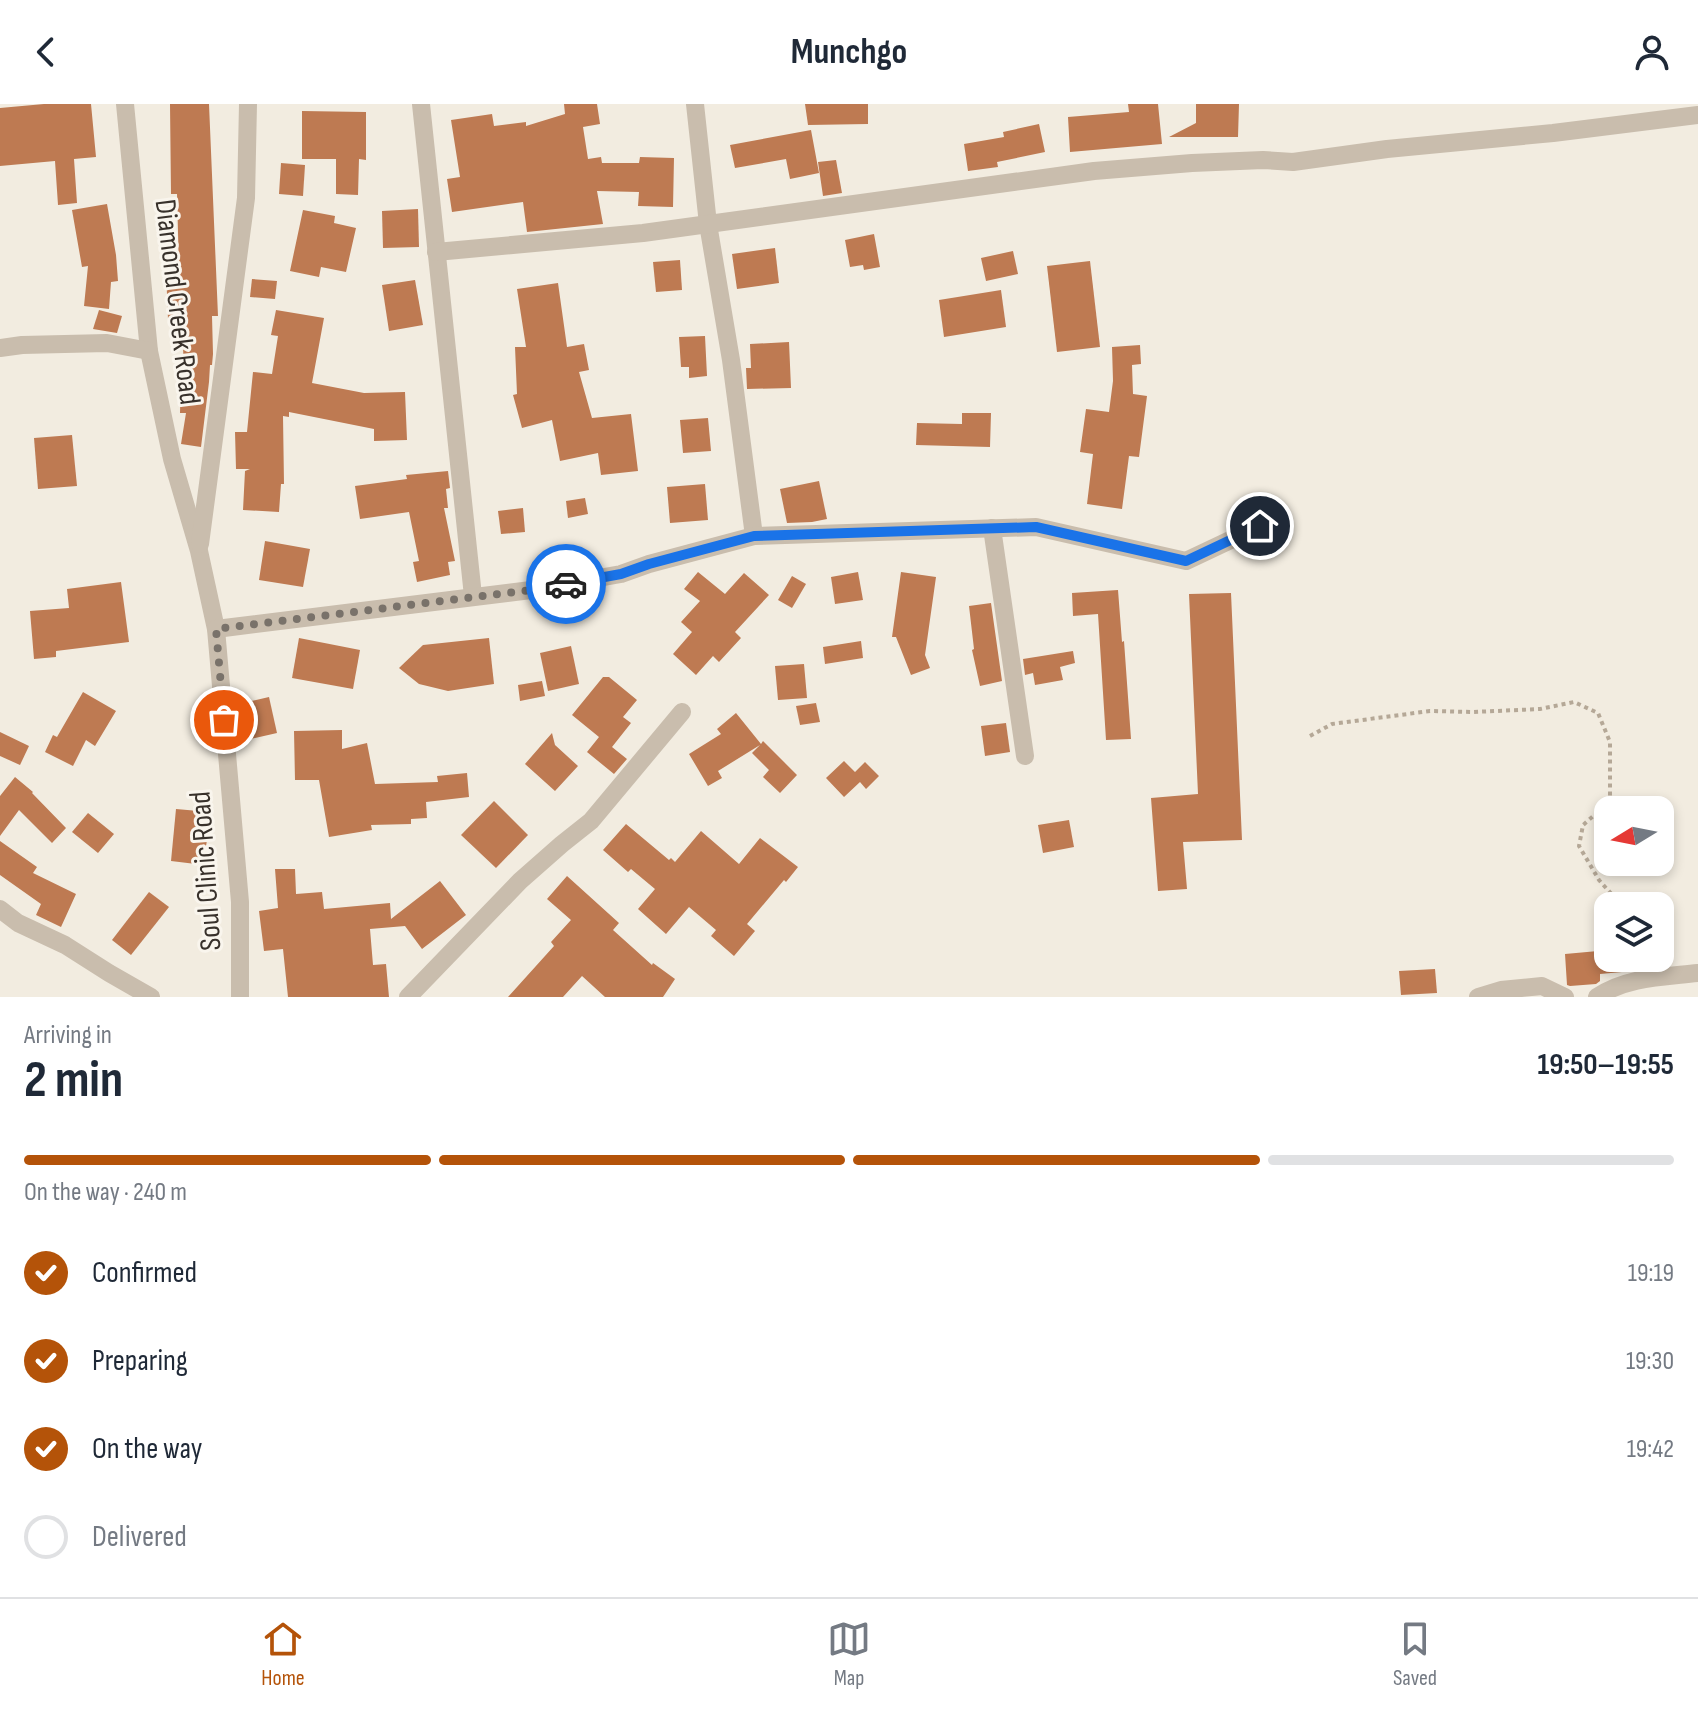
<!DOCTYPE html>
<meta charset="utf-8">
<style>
:root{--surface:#fff;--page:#f2f2f3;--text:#1f2937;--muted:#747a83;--line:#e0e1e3;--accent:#b45309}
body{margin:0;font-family:"Sofia Sans Condensed",sans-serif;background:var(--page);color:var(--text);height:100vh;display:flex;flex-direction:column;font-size:30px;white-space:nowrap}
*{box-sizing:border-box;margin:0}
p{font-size:26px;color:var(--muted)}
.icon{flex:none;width:44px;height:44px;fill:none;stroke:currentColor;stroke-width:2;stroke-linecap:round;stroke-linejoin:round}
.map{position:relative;height:893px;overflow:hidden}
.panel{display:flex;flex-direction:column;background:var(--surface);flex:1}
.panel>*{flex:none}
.needle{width:52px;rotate:260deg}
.controls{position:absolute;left:1594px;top:692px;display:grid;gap:16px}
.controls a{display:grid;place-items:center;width:80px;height:80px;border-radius:16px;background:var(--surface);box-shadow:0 4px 12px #0003;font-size:40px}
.pin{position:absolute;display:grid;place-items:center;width:68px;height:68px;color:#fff;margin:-34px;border:4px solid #fff;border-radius:50%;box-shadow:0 2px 8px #0007}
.courier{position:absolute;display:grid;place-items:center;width:80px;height:80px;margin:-40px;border:6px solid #1a73e8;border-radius:50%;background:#fff;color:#222;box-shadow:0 2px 10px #0007}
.overview em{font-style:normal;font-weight:700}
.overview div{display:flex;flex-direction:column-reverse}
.overview{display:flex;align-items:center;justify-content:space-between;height:136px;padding:0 24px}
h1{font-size:52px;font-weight:700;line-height:60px}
.bar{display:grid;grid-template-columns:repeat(4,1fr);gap:12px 8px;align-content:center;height:96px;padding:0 24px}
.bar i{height:10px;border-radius:6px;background:var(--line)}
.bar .on{background:var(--accent)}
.bar p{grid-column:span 4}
ol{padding:0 24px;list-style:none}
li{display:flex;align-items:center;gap:24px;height:88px}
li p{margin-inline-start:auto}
li .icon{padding:8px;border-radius:50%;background:var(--accent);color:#fff;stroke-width:4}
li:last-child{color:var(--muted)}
li i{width:44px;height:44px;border:4px solid var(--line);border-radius:50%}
header{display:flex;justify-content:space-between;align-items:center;height:104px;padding:0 24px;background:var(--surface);font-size:36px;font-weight:700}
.dock{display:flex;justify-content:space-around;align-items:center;height:112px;border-top:2px solid var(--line);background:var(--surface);font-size:22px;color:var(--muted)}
.dock a{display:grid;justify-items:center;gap:4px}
.dock .on{color:var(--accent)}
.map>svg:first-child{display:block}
.building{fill:#be7a52}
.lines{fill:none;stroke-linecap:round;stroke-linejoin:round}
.path{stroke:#b5a897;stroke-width:4;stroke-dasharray:4 4;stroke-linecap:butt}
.street{stroke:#c9bdad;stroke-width:18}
.done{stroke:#79726a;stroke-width:8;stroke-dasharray:0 14.4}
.route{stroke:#1a73e8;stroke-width:10}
.labels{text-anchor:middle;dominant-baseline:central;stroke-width:6;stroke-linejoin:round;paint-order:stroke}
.street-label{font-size:30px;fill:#38312b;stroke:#f9f5ed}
</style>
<header><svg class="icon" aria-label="back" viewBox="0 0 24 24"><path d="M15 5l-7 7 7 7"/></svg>Munchgo<svg class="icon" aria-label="person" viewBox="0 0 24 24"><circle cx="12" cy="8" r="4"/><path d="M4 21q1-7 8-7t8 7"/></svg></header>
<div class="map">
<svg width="1698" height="893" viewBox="0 0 1698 893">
<rect width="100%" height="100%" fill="#f2ece0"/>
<g class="building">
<path d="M44,0H91L96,53L74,55L77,99L58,101L55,57L0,62V4Z"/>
<path d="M170,0H209L218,212H212L213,250L212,261H210L209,278L201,343L181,340L186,309H180L181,270H184L182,214L168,215L166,166H179L177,90H171Z"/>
<path d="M564,0H597L600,20L583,23L588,55L601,53L602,59H639L640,53L674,54L673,103L638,102L639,88L597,87L603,120L527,128L523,98L452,108L447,75L460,73L451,16L492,10L494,22L526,18V22L565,10Z"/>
<path d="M805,0H868V20L808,21Z"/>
<path d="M1128,0H1158L1162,40L1070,48L1068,13L1129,8Z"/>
<path d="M1196,0H1239L1238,33H1169L1196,19Z"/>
<path d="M302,7L366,8V56L359,55L358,91L336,90V55H302Z"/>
<path d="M1039,20L1045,48L997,58L998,63L968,67L964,40L1004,33L1003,28Z"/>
<path d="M811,26L819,69L790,75L786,55L735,64L730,41Z"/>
<path d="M836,56L842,89L823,92L818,58Z"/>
<path d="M281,59L305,61L303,92L279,90Z"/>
<path d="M107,100L116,151L118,177L111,178L109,205L84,202L88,162L82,163L72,106Z"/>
<path d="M418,105L419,143L383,144L382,107Z"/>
<path d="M303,106L335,112L334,119L356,124L346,168L321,163L319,173L290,167Z"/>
<path d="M874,130L880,163L864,166L863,161L850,163L845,136Z"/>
<path d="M775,144L779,179L737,185L732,150Z"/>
<path d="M1013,147L1018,170L986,177L981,154Z"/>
<path d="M680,156L682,186L656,188L653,158Z"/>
<path d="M1090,157L1100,243L1057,248L1047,162Z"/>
<path d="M252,175L277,177L275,195L250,193Z"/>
<path d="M415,176L423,221L389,227L382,181Z"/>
<path d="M558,179L567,243L584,240L589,266L579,268L592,314L631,310L638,367L601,371L598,349L560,357L552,316L522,324L513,291L517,290L515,243H526L517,185Z"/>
<path d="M1001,186L1006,223L944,233L939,196Z"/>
<path d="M99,206L122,212L117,229L93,225Z"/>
<path d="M276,206L324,214L312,279L364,289L405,288L407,336L374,337V325L289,308V313L283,312L284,380H281L279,408L243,406L245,367L250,365H236L235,328H247L253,268L272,270L278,232L271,231Z"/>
<path d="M705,232L707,272L689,274V263H681L679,233Z"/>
<path d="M789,238L791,284L747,285L746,264H751L750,240Z"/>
<path d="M1140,241L1141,260L1132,261L1133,290L1147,292L1139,353L1129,352L1122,405L1087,400L1093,350L1080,348L1086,305L1109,308L1113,277L1112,243Z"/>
<path d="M962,309H991L990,343L916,341L917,319L962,320Z"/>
<path d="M708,314L711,347L683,349L680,316Z"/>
<path d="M72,331L77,382L38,385L34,334Z"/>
<path d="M448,367L450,384L446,385L448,404H444L455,457L448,458L450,471L417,478L413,458L419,457L409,408L360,415L355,382L407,375L406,371Z"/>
<path d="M819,377L827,415L812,418L787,419L780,385Z"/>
<path d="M705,380L708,416L670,419L667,383Z"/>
<path d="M585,394L588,410L568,414L566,397Z"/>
<path d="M523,404L525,428L501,430L498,407Z"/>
<path d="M265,437L310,445L303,483L259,476Z"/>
<path d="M698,468L725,490L744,469L769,491L735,528L741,534L719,558L713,552L696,571L673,550L692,528L681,518L700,497L684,485Z"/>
<path d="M858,468L863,496L835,500L831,473Z"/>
<path d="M901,468L936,473L925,551L930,564L911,571L896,533H892Z"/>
<path d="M792,472L806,480L792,504L778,496Z"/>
<path d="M121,478L129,538L56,547V553L34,555L30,507L69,504L67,485Z"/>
<path d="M1118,486L1122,538L1124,537L1131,635L1106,636L1098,510L1073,512L1072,489Z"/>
<path d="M1231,489L1242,736L1183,738L1187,785L1158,787L1151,694L1198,690L1189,490Z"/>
<path d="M991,499L1002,577L980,582L972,546L974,545L969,502Z"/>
<path d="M299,534L360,546L353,585L292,574Z"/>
<path d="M489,534L494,580L448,587L419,580L399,564L423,541Z"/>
<path d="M861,537L863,554L825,560L823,543Z"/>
<path d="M571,542L579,580L548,587L540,549Z"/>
<path d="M1073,547L1075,559L1060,563L1063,576L1035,581L1033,569L1025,571L1023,555Z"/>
<path d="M804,560L807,594L778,596L775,562Z"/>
<path d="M603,573H609L637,596L623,613L631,619L612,643L627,655L614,670L587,648L599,633L572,611Z"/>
<path d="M542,577L545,592L520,597L518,581Z"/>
<path d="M83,588L116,607L95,642L86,636L73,662L45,648L53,631L57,633Z"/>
<path d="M269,593L277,629L246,636L238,600Z"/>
<path d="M816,599L820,618L800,621L796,602Z"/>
<path d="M736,609L761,640L763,637L797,671L780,689L763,673L769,666L752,649L760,641L718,667L722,674L708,682L689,650L721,630L717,625Z"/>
<path d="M1006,619L1010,648L985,652L981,622Z"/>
<path d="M342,626V645L367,639L375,680L438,678L437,672L467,669L469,693L426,698L427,714L411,715V720L371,721L372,726L329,733L319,676H295L294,627Z"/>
<path d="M0,628L29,642L20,661L0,652Z"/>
<path d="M552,629L555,641L578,662L555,687L525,660Z"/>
<path d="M844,657L855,668L865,658L879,672L866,685L860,678L844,693L826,674Z"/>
<path d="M15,673L33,688L32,689L66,724L52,739L19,706L0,732V692Z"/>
<path d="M494,697L528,731L496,764L461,731Z"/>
<path d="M176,705L210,708L204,761L171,757Z"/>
<path d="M88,709L114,730L98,749L72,728Z"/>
<path d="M1069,716L1074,743L1043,749L1038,721Z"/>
<path d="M626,720L669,756L671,754L675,758L701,727L739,760L760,734L798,763L786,778L784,776L747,820L755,827L734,852L711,832L716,826L689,803L666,830L638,805L655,785L631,765L628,768L603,746Z"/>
<path d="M0,737L37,763L33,769L76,790L61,823L36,811L41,800L0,771Z"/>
<path d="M275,765H295L296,790L322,788L324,805L390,799L391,815L440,777L466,811L422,845L405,822L370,825L373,861L386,860L389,893H288L283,845L264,847L259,807L278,804Z"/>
<path d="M567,772L619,819L613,826L652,861L653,859L675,875L663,893H605L582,872L563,893H508L554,842L551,838L571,816L547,795Z"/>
<path d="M149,788L169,803L131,851L112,836Z"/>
<path d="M1598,847V854H1648V862L1622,868L1600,870V877L1596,880L1570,882L1567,881L1565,850Z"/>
<path d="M1435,865L1437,889L1401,891L1399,867Z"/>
</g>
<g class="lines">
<path class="path" d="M1310,632L1332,620L1430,607L1473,608L1540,605L1574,598L1598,609L1610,638V693L1599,707L1583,721L1579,742L1599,776L1622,802"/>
<g class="street">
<path d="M125,0L149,247L172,355L199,447L216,525L240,798V893"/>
<path d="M421,0L473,492"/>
<path d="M695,0L708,120L731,256L754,432"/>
<path d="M436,148L643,129L1094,67L1192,59L1263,56L1293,58L1387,45L1553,29L1698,11"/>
<path d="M0,244L22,241L107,239L149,247"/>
<path d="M992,424L1025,652"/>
<path d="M200,440L246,94L248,0"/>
<path d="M216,525L531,486L621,470L649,460L754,432L1036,423L1186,457L1260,422"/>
<path d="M0,805L18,819L65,841L109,869L151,893"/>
<path d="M408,893L520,777L562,740L591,717L682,608"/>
<path d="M1478,893L1501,886L1542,882L1565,893"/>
<path d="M1597,893C1626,873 1663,873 1698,869"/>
</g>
</g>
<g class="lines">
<path class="done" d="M224,616L216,525L531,486L566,480"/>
<path class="route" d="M566,480L621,470L649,460L754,432L1036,423L1186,457L1260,422"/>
</g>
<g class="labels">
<g class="street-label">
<text transform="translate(177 198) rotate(83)">Diamond Creek Road</text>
<text transform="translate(206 767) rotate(-94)">Soul Clinic Road</text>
</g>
</g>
</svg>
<div class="controls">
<a><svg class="needle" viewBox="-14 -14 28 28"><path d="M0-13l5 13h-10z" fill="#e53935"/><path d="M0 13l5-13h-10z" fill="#747a83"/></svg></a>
<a><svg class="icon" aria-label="layers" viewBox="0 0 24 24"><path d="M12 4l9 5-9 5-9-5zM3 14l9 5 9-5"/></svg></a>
</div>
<div class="pin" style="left:224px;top:616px;background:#ea580c"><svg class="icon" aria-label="bag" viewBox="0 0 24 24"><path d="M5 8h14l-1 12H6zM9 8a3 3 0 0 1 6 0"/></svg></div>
<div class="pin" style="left:1260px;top:422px;background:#1f2937"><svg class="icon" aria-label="home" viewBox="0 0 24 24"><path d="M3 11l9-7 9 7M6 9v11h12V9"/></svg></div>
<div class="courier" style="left:566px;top:480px"><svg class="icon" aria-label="car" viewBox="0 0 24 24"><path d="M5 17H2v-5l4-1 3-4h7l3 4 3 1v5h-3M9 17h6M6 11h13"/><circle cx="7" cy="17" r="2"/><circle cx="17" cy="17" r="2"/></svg></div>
</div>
<section class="panel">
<div class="overview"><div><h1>2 min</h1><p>Arriving in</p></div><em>19:50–19:55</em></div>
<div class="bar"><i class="on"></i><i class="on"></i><i class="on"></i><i></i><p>On the way · 240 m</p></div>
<ol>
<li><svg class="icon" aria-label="check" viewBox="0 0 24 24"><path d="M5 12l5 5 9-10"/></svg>Confirmed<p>19:19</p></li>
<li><svg class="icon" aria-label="check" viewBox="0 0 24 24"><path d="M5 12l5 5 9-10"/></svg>Preparing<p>19:30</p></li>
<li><svg class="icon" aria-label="check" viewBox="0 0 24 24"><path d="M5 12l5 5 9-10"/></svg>On the way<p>19:42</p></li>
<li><i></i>Delivered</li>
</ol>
</section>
<nav class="dock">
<a class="on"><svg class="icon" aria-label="home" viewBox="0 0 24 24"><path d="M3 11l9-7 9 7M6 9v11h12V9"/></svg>Home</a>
<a><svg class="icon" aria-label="map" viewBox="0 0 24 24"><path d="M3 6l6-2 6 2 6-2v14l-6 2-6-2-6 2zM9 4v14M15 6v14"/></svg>Map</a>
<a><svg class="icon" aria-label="saved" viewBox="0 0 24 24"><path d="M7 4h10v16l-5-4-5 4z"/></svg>Saved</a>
</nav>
